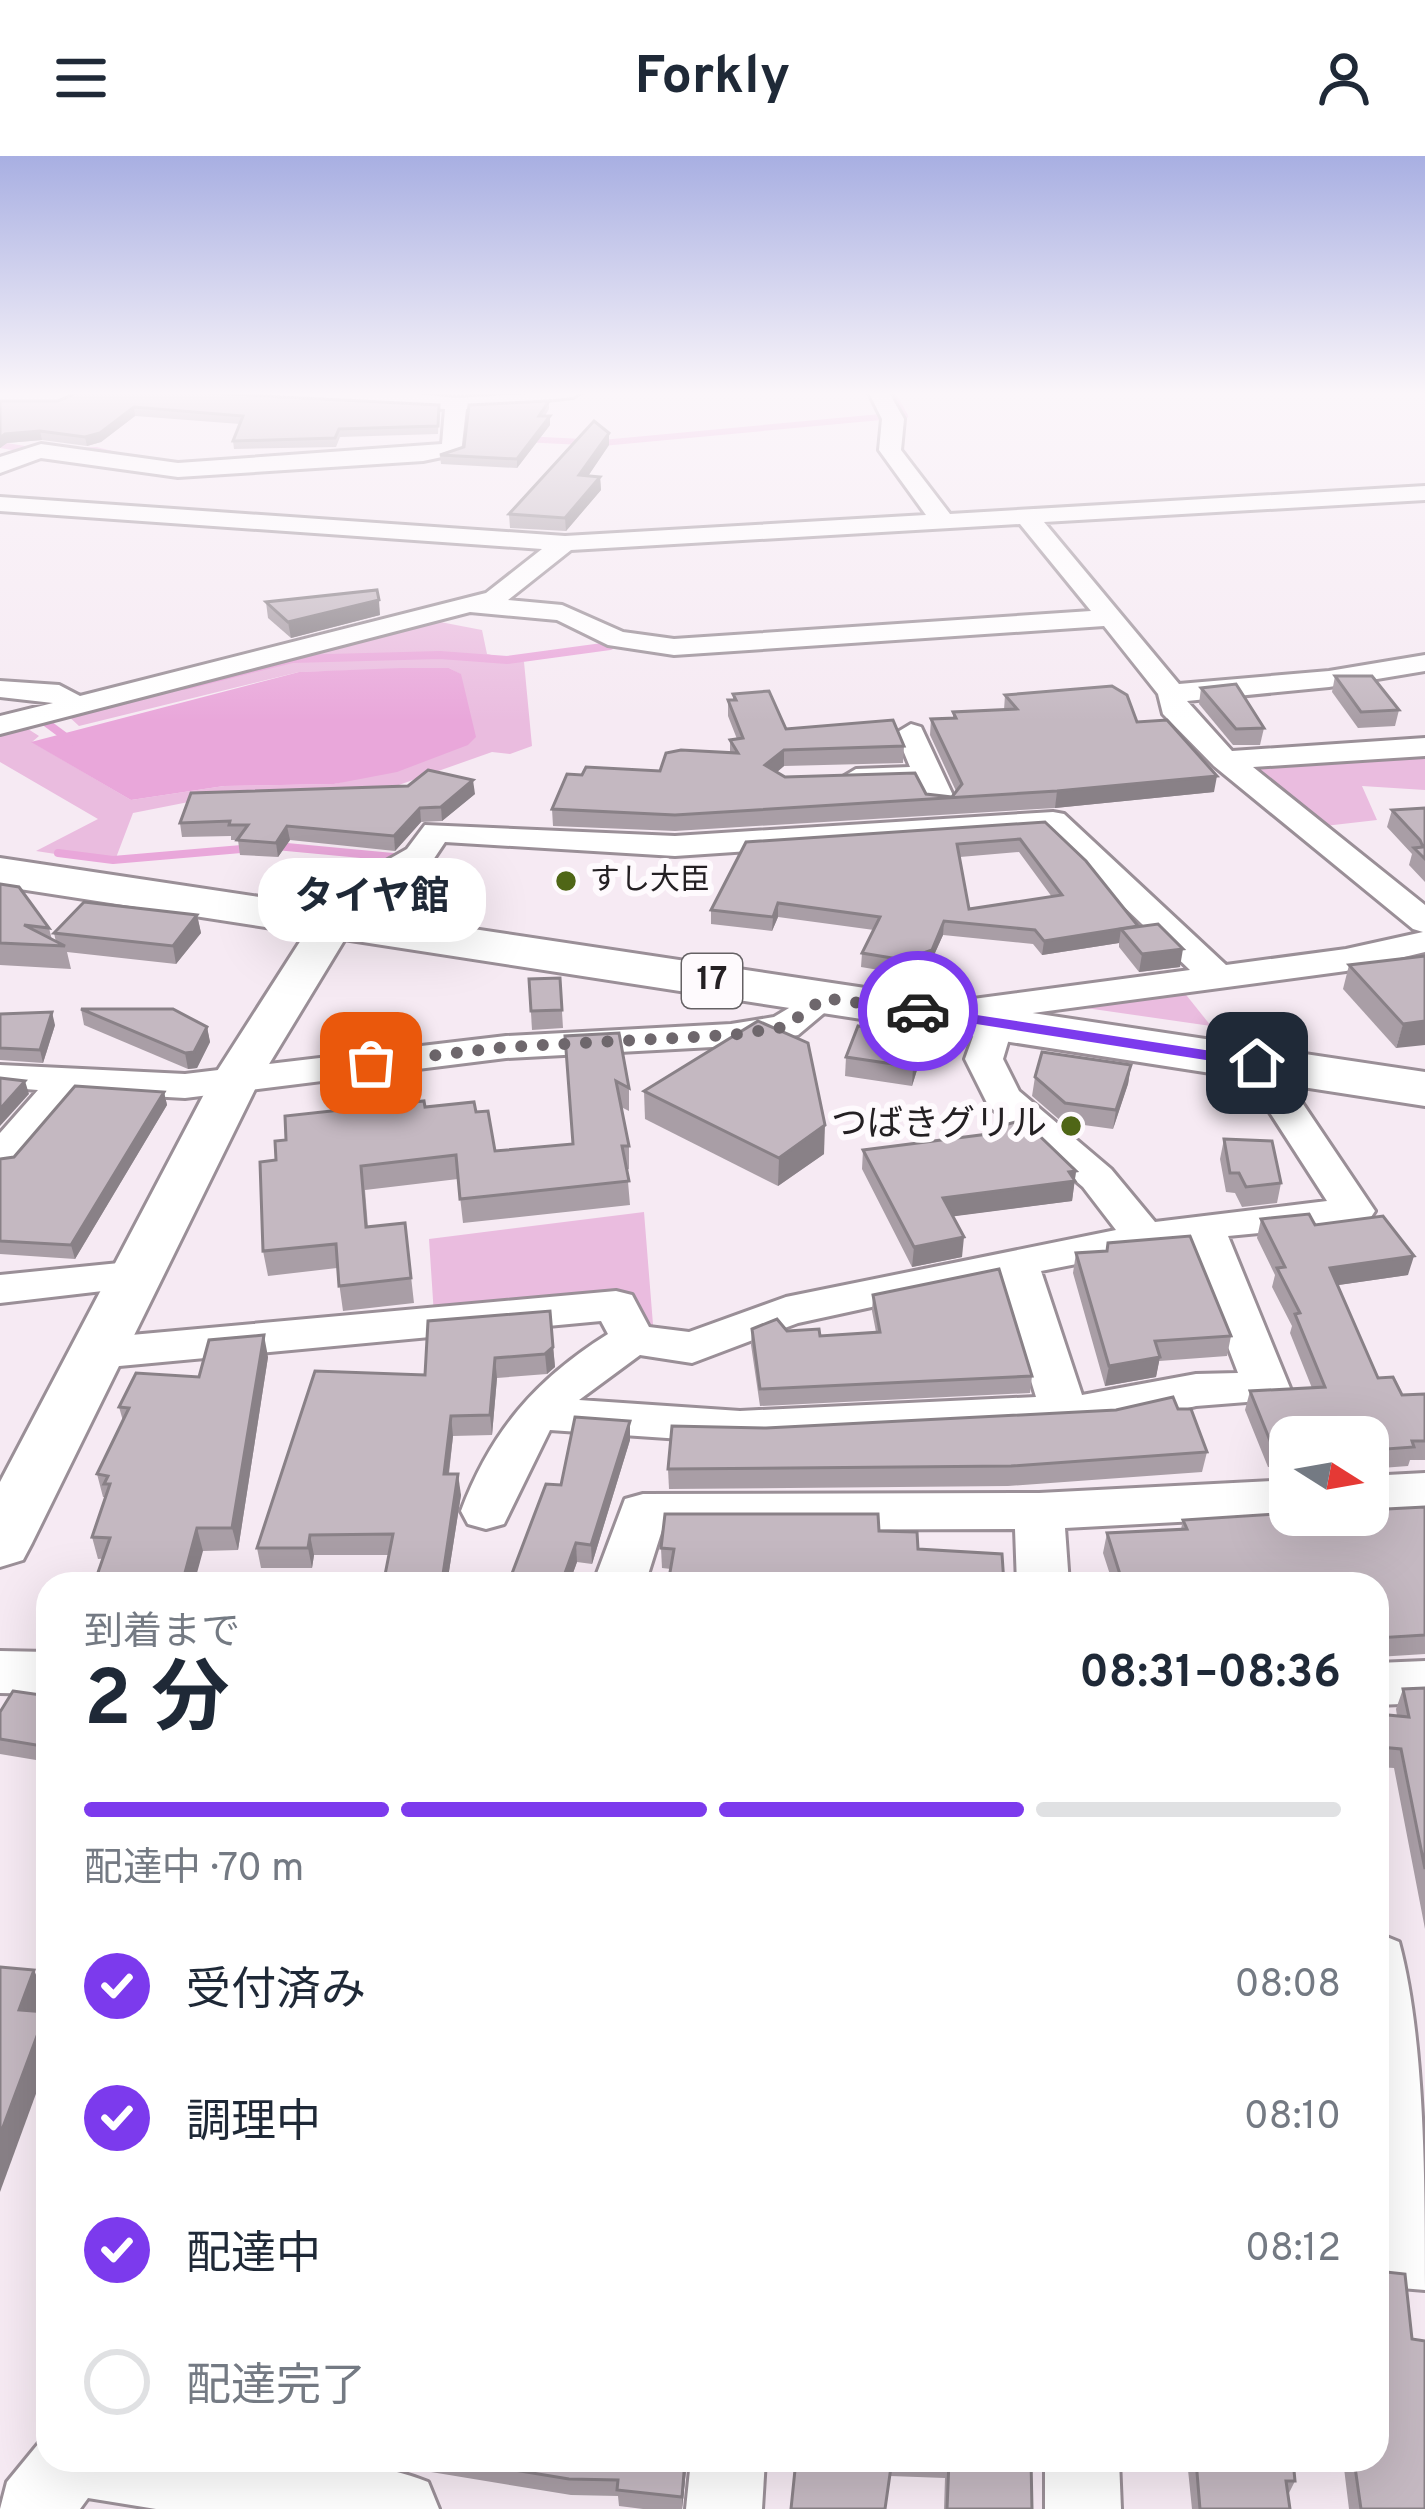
<!DOCTYPE html>
<html lang="ja">
<meta charset="utf-8">
<style>
:root{--surface:#fff;--page:#f6f6f7;--text:#1f2937;--muted:#747a83;--line:#e0e1e3;--accent:#7c3aed}
body{margin:0;font-family:Overpass,"Noto Sans JP",sans-serif;background:var(--page);color:var(--text);height:100vh;display:flex;flex-direction:column;font-size:45px;white-space:nowrap}
*{box-sizing:border-box;margin:0}
p{font-size:39px;color:var(--muted)}
.icon{flex:none;width:66px;height:66px;fill:none;stroke:currentColor;stroke-width:2;stroke-linecap:round;stroke-linejoin:round}
.map{position:relative;flex:1;overflow:hidden}
.sheet{position:absolute;left:36px;top:1416px;width:1353px;height:900px;display:flex;flex-direction:column;background:var(--surface);border-radius:36px;box-shadow:0 12px 48px #0002}
.sheet>*{flex:none}
.needle{width:78px;rotate:101deg}
.tools{position:absolute;left:1269px;top:1260px;display:grid;gap:24px}
.tools a{display:grid;place-items:center;width:120px;height:120px;border-radius:24px;background:var(--surface);box-shadow:0 12px 48px #0002;font-size:60px}
.pin{position:absolute;display:grid;place-items:center;width:102px;height:102px;color:#fff;margin:-51px;border-radius:24px;box-shadow:0 6px 18px #0006}
.courier{position:absolute;display:grid;place-items:center;width:120px;height:120px;margin:-60px;border:9px solid #7c3aed;border-radius:50%;background:#fff;color:#222;box-shadow:0 3px 15px #0007}
.bubble{position:absolute;height:84px;border-radius:36px;background:var(--surface);box-shadow:0 12px 48px #0002;font-size:39px;font-weight:700;line-height:84px;text-align:center}
.summary em{font-style:normal;font-weight:700}
.summary div{display:flex;flex-direction:column-reverse}
.summary{display:flex;align-items:center;justify-content:space-between;height:204px;padding:0 48px}
h1{font-size:78px;font-weight:700;line-height:90px}
.bar{display:grid;grid-template-columns:repeat(4,1fr);gap:18px 12px;align-content:center;height:144px;padding:0 48px}
.bar i{height:15px;border-radius:9px;background:var(--line)}
.bar .on{background:var(--accent)}
.bar p{grid-column:span 4}
ol{padding:0 48px;list-style:none}
li{display:flex;align-items:center;gap:36px;height:132px}
li p{margin-inline-start:auto}
li .icon{padding:12px;border-radius:50%;background:var(--accent);color:#fff;stroke-width:4}
li:last-child{color:var(--muted)}
li i{width:66px;height:66px;border:6px solid var(--line);border-radius:50%}
header{display:flex;justify-content:space-between;align-items:center;height:156px;padding:0 48px;background:var(--surface);font-size:54px;font-weight:700}
.map>svg:first-child{display:block}
.green{fill:#eabcdf}
.water{fill:#e9a7da}
.lines{fill:none;stroke-linecap:round;stroke-linejoin:round}
.stream-far1{stroke:#e9a7da;stroke-width:6}
.stream{stroke:#e9a7da;stroke-width:8}
.minor-casing{stroke:#9a8f97;stroke-width:6}
.tertiary-casing{stroke:#9a8f97;stroke-width:6}
.primary-casing{stroke:#9a8f97;stroke-width:6}
.minor{fill:#fff;fill-rule:evenodd}
.tertiary{fill:#fff;fill-rule:evenodd}
.primary{fill:#fff;fill-rule:evenodd}
.wall{fill:#a99ea6;fill-rule:evenodd}
.shaded-wall{fill:#898187}
.building{fill:#c4b8c1;stroke:#898187;stroke-width:3;fill-rule:evenodd}
.route{fill:#7c3aed}
.done{stroke:#6e676c;stroke-width:12;stroke-dasharray:0 21.6}
.poi-dot{fill:#4f6616;stroke:#fefafd;stroke-width:4.5}
.labels{text-anchor:middle;dominant-baseline:central;stroke-width:12;stroke-linejoin:round;paint-order:stroke}
.far-poi-label{font-size:30px;fill:#242023;stroke:#fefafd;text-anchor:start}
.shield{fill:#fefafd;stroke:#656164;stroke-width:3}
.shield-label{font-size:33px;font-weight:bold;fill:#242023}
.poi-label{font-size:36px;fill:#242023;stroke:#fefafd;text-anchor:end}
</style>
<header><svg class="icon" aria-label="menu" viewBox="0 0 24 24"><path d="M4 6h16M4 12h16M4 18h16"/></svg>Forkly<svg class="icon" aria-label="person" viewBox="0 0 24 24"><circle cx="12" cy="8" r="4"/><path d="M4 21q1-7 8-7t8 7"/></svg></header>
<div class="map">
<svg width="1425" height="2353" viewBox="0 0 1425 2353">
<rect width="100%" height="100%" fill="#f6eaf3"/>
<g class="green">
<path d="M435,465L482,474L487,498L524,506L532,590L510,598L492,596L362,642L219,640L133,657L114,707L36,695L98,663L0,606V580L28,573L39,580L32,586L131,644L224,630L334,628L419,606L460,518L449,512L299,516L79,570L65,557Z"/>
<path d="M1425,597V634L1362,630L1377,664L1316,671L1246,608Z"/>
<path d="M1179,830L1211,870L1079,851L1084,844Z"/>
<path d="M644,1056L654,1181L624,1141L434,1159L429,1083Z"/>
</g>
<path class="water" d="M401,512H449L461,518L476,581L468,589L397,616L334,628L224,630L131,644L31,586L299,516Z"/>
<g class="lines">
<g class="stream-far1">
<path d="M891,235L905,260"/>
<path d="M523,283L602,287L881,261"/>
<path d="M0,289L37,295"/>
<path d="M69,295L96,294L143,306"/>
</g>
<g class="stream">
<path d="M184,530L292,503L440,499L507,504L610,490"/>
<path d="M33,567L44,565L71,585"/>
<path d="M58,697L113,704L276,690L393,701"/>
</g>
<g class="minor-casing">
<g id="minor">
<path d="M100,235L60,249H0V237Z"/>
<path d="M200,235H388L456,242L583,235L573,241L466,253L461,297L423,305L178,321L41,302L0,317V301L41,288L178,307L442,288L445,253L210,241Z"/>
<path d="M868,235H888L904,263L901,294L950,358L1425,330V344L1044,366L1179,528L1329,515L1425,499V515L1329,531L1187,545L1232,595L1425,582V600L1253,611L1425,749V796L1346,815L1010,860L1014,866L1003,903L1019,935L1111,1013L1155,1066L1327,1045L1238,907L1257,896L1270,899L1375,1055L1369,1064L1354,1068L1228,1080L1290,1232L1283,1243L1196,1250L1112,1270L740,1287L550,1274L504,1368L486,1373L468,1368L461,1355C491,1275 536,1223 608,1178L601,1165L98,1212L82,1208L75,1197L82,1186L98,1182L616,1135L632,1139L649,1171L689,1176L786,1141L1116,1074L1083,1031L988,949L965,903L979,864L943,869L925,858L943,847L1190,814L1045,675L675,700L445,686L431,707L348,754L344,775H320L314,750L319,743L407,693L425,669L675,680L1053,656L1064,658L1226,809L1346,793L1423,776L1413,773L1214,610L1163,558L1158,538L1104,470L674,499L608,489L557,464L470,456L0,578V560L53,547L0,541V525L59,529L80,540L486,437L542,393L0,355V341L565,380L926,359L879,294L882,263ZM1020,368L1091,455L674,483L623,476L562,449L508,444L571,394ZM1188,1086L1238,1217L1196,1218L1082,1239L1041,1115ZM1000,1123L1036,1241L740,1255L579,1244L640,1199L692,1207L798,1167Z"/>
<path d="M911,568L921,571L956,646L951,653H929L917,629L856,631L841,622L856,613L910,611L896,577Z"/>
<path d="M824,831L842,842L798,879L731,890L506,902L185,942L78,936L14,1011L0,1014V977L38,934L0,931V909L185,918L506,880L731,868L774,861Z"/>
<path d="M139,1105L154,1109L161,1119L154,1129L0,1147V1119Z"/>
<path d="M1425,1317V1353L1368,1356V1320Z"/>
<path d="M1290,1324V1360L1065,1372L1069,1428H1017L1015,1373L662,1374L645,1428H593L625,1343L643,1338L1039,1337Z"/>
<path d="M0,1495L48,1496V1538L0,1537Z"/>
<path d="M1425,1505V1547L1377,1549V1507Z"/>
<path d="M1377,1777L1399,1786C1425,1882 1425,2028 1425,2134L1377,2130V2060L1389,2061L1377,1989Z"/>
<path d="M48,2276V2304C154,2304 333,2287 428,2326L439,2353H156L88,2342L80,2353H0L7,2326Z"/>
<path d="M691,2304H765L762,2353H686Z"/>
<path d="M1045,2304H1119L1121,2353H1045Z"/>
</g>
</g>
<g class="tertiary-casing">
<path id="tertiary" d="M332,755L347,759L354,768L260,923L32,1387L23,1404L0,1411V1326L212,923L317,759Z"/>
</g>
<g class="primary-casing">
<path id="primary" d="M0,702L1425,916V950L0,730Z"/>
</g>
<use href="#minor" class="minor"/>
<use href="#tertiary" class="tertiary"/>
<use href="#primary" class="primary"/>
</g>
<g class="wall">
<path d="M138,237H208L439,249L438,278L340,281L336,291L234,293L233,285L240,268L135,260L101,286L87,290L42,284L7,287L0,292V245H58Z"/>
<path d="M549,245V253L545,260L550,269L517,312L441,308L440,299L464,291Z"/>
<path d="M609,289L588,320L600,321L601,334L566,375L510,372L509,358Z"/>
<path d="M266,446L380,459L291,482L268,462Z"/>
<path d="M1335,520L1399,554L1395,570L1358,572L1332,536Z"/>
<path d="M1201,532L1264,572L1260,589H1233L1199,548Z"/>
<path d="M733,538L786,573L904,590L903,607L784,610L777,616L785,621L952,641L956,635L930,579L931,563L953,562V556L1004,554L1005,539L1137,566L1214,636L1055,652L675,675L553,670L552,653L582,619L660,615L730,596V584L737,583L728,560V544H733Z"/>
<path d="M475,638L442,665L421,666L395,695L290,684L278,701L240,699L238,684H231V680L182,681L180,667Z"/>
<path d="M1425,652V726L1409,709L1412,698L1387,671L1392,654Z"/>
<path d="M1045,666L1138,771L1180,811L1139,816L1119,791V787L1042,799L1033,788L943,779L930,808L903,818L861,811L862,797L874,774L778,761L772,775L711,768V754L746,686ZM1019,696L1052,741L969,753L960,701Z"/>
<path d="M0,728L49,772L52,784L56,786L54,777L197,759L201,777L176,808L67,796L71,813L0,809Z"/>
<path d="M1425,800L1396,892L1343,833L1349,809Z"/>
<path d="M560,822L563,872L532,874L529,823Z"/>
<path d="M81,853L207,871L210,886L197,912L188,913L84,869Z"/>
<path d="M0,858L55,869L43,907L0,904Z"/>
<path d="M565,880L629,932V955L621,951L629,990V1013L627,1014L630,1049L463,1067L458,1023L365,1034L368,1071L405,1067L414,1147L343,1155L337,1112L268,1120L263,1095L276,1004L286,984L425,951L476,956L495,995L573,988Z"/>
<path d="M922,898L912,930L845,920L846,901Z"/>
<path d="M1131,909L1128,928L1113,973L1062,966L1032,940L1035,921Z"/>
<path d="M644,935L824,998L778,1030L645,963Z"/>
<path d="M164,936L167,949L75,1103L0,1098V1003L14,1001Z"/>
<path d="M993,972L1076,1015L1072,1045L953,1060L962,1101L912,1111L862,1013L863,994L993,978Z"/>
<path d="M1224,983L1281,1027L1277,1047L1242,1051L1235,1037L1226,1036L1220,1003Z"/>
<path d="M1261,1063L1315,1069L1408,1119L1338,1129L1378,1222L1402,1239L1425,1238V1304H1410L1408,1310L1368,1313V1281H1290V1310L1268,1311L1245,1254L1250,1235L1312,1232L1290,1177L1292,1170L1272,1131L1275,1119L1257,1082Z"/>
<path d="M1076,1097L1231,1180L1227,1200L1159,1205L1156,1221L1105,1230L1073,1117Z"/>
<path d="M873,1139L1032,1220L1030,1237L760,1250L751,1189L752,1173L820,1180L876,1176L872,1155Z"/>
<path d="M550,1155L555,1211L547,1218L497,1222L492,1279L453,1280L449,1318L461,1339L447,1428H385L389,1399H314L312,1412H261L257,1392L425,1219Z"/>
<path d="M268,1201L238,1394L203,1395L98,1403L92,1381L106,1341H103L97,1318L123,1265L119,1251L199,1221Z"/>
<path d="M1178,1253L1207,1296L1202,1316L1008,1330L669,1333L668,1313L766,1272Z"/>
<path d="M630,1265V1284L592,1408L577,1406L569,1428H508L561,1329Z"/>
<path d="M1425,1351V1498L1377,1501V1428H1113L1103,1397L1107,1377L1181,1373L1183,1364Z"/>
<path d="M878,1358L671,1413L662,1412L661,1392Z"/>
<path d="M1425,1532V1773L1394,1612L1377,1611V1558L1397,1560L1396,1553L1403,1533Z"/>
<path d="M48,1540V1606L0,1598V1556Z"/>
<path d="M1412,2183L1425,2353H1349L1343,2304H1377Z"/>
<path d="M358,2304H687L682,2353H643L619,2350L618,2340L571,2339Z"/>
<path d="M796,2304H1031L1032,2353H944L945,2322L890,2320Z"/>
<path d="M1187,2304H1293L1295,2325L1288,2339L1290,2353H1192Z"/>
</g>
<g class="shaded-wall">
<path d="M134,251L135,260L101,286L87,290L85,281Z"/>
<path d="M550,260V269L517,312V303Z"/>
<path d="M40,275L42,284L7,287L0,292V282L5,278Z"/>
<path d="M609,277V289L580,332L579,319Z"/>
<path d="M600,321L601,334L566,375L565,362Z"/>
<path d="M379,444L380,459L291,482L288,466Z"/>
<path d="M784,594V610L765,626V609Z"/>
<path d="M1217,620L1214,636L1055,652L1057,635Z"/>
<path d="M473,624L475,638L442,665L441,651Z"/>
<path d="M420,652L421,666L395,695L394,680Z"/>
<path d="M287,670L290,684L278,701L276,687Z"/>
<path d="M778,747V761L772,775L773,761Z"/>
<path d="M197,759L201,777L176,808L173,790Z"/>
<path d="M944,765L943,779L930,808L903,818L904,804Z"/>
<path d="M1138,770L1121,773L1119,787L1042,799L1044,785Z"/>
<path d="M1183,793L1180,811L1139,816L1142,798Z"/>
<path d="M52,856L55,869L43,907L40,894Z"/>
<path d="M1425,865V889L1396,892L1403,868Z"/>
<path d="M207,871L210,886L197,912L188,913L185,897Z"/>
<path d="M923,879L922,898L912,930L913,911Z"/>
<path d="M1131,909L1128,928L1113,973L1116,954Z"/>
<path d="M25,925L29,938L0,970V953Z"/>
<path d="M164,936L167,949L75,1103L71,1089Z"/>
<path d="M825,969L824,998L778,1030L779,1002Z"/>
<path d="M1076,1015L1072,1045L941,1062L943,1042Z"/>
<path d="M964,1081L962,1101L912,1111L914,1091Z"/>
<path d="M1414,1100L1408,1119L1325,1131L1330,1112Z"/>
<path d="M264,1179L268,1201L238,1394L232,1372Z"/>
<path d="M553,1191L555,1211L547,1218L545,1198Z"/>
<path d="M1160,1201L1156,1221L1105,1230L1109,1210Z"/>
<path d="M495,1202L497,1222L492,1279L490,1259Z"/>
<path d="M451,1260L453,1280L446,1339L444,1318Z"/>
<path d="M630,1265V1284L592,1408L591,1389Z"/>
<path d="M458,1318L461,1339L447,1428H442Z"/>
<path d="M197,1372L203,1395L194,1428H182Z"/>
<path d="M310,1379L314,1399L312,1412L308,1392Z"/>
<path d="M576,1387L577,1406L569,1428H561Z"/>
<path d="M34,1814L45,1840L30,1879L19,1854Z"/>
<path d="M46,1856L48,1860V1905L0,2036V1979Z"/>
<path d="M685,2304H687L682,2353V2341Z"/>
</g>
<g class="building">
<path d="M81,235H206L208,237L439,249L438,270L339,273L335,282L233,285L243,260L134,251L100,277L85,281L40,275L5,278L0,282V245H58Z"/>
<path d="M549,245L539,260H550L517,303L440,299L464,291L469,249Z"/>
<path d="M594,265L609,277L579,319L600,321L565,362L509,358Z"/>
<path d="M377,434L379,444L288,466L266,446Z"/>
<path d="M1335,520H1372L1399,554L1361,556Z"/>
<path d="M1236,528L1264,572L1236,573L1201,532Z"/>
<path d="M1112,530L1127,539L1137,566L1167,564L1217,620L1057,635L675,659L552,653L567,618L582,619L586,611L660,615L666,597L681,594L738,597L730,584L743,582L728,544H736L733,538L769,535L786,573L893,564L904,590L784,594L765,609L785,621L915,617L926,638L952,641L962,628L931,563L956,562L953,556L1017,553L1005,539Z"/>
<path d="M428,614L473,624L441,651L420,652L394,680L287,670L276,687L237,684L248,669H229L230,665L180,667L191,637L408,630Z"/>
<path d="M1425,652V703L1414,692L1423,691L1420,684L1392,654Z"/>
<path d="M1045,666L1086,705L1138,770L1044,785L1035,774L944,765L932,794L904,804L862,797L880,761L778,747L773,761L711,754L746,686ZM1020,683L1062,739L969,753L957,688Z"/>
<path d="M0,728L19,731L49,772L24,769L65,790L0,787Z"/>
<path d="M84,746L197,759L173,790L54,777Z"/>
<path d="M1158,768L1183,793L1142,798L1121,773Z"/>
<path d="M1425,800V865L1403,868L1349,809Z"/>
<path d="M560,822L562,854L531,855L529,823Z"/>
<path d="M81,853H173L207,871L194,896L185,897Z"/>
<path d="M52,856L40,894L0,892V858Z"/>
<path d="M758,865L808,887L825,969L779,1002L644,935Z"/>
<path d="M858,870L923,879L913,911L846,901Z"/>
<path d="M619,877L629,932L616,925L629,990H622L629,1025L460,1043L456,999L361,1010L366,1071L405,1067L411,1122L339,1130L336,1088L263,1095L260,1006L276,1004L275,985L286,984L285,960L424,945L425,951L474,946L476,956L488,955L495,995L573,988L565,880Z"/>
<path d="M1042,896L1131,909L1116,954L1065,947L1035,921Z"/>
<path d="M0,922L25,925L0,953Z"/>
<path d="M75,930L164,936L71,1089L0,1085V1003L14,1001Z"/>
<path d="M1023,964L1076,1015L1069,1016L1075,1025L943,1042L964,1081L914,1091L863,994L996,977L993,972Z"/>
<path d="M1224,983L1272,985L1281,1027L1246,1031L1239,1017H1230Z"/>
<path d="M1309,1058L1315,1069L1383,1060L1414,1100L1330,1112L1378,1222L1393,1221L1402,1239L1425,1238V1285H1412L1414,1291L1373,1294L1370,1286L1368,1287V1281H1290V1291L1273,1292L1250,1235L1325,1231L1295,1158L1300,1157L1277,1112L1285,1111L1261,1063Z"/>
<path d="M1190,1080L1231,1180L1155,1185L1160,1201L1109,1210L1076,1097L1107,1095L1108,1087Z"/>
<path d="M999,1113L1032,1220L760,1233L752,1173L777,1163L787,1175L819,1173L820,1180L880,1176L873,1139Z"/>
<path d="M550,1155L553,1191L545,1198L495,1202L490,1259L451,1260L444,1318H458L442,1425L384,1424L393,1378L310,1379L308,1392H257L315,1215L425,1219L428,1165Z"/>
<path d="M264,1179L232,1372H197L182,1428H94L110,1382L92,1381L110,1328H104L108,1320L97,1318L129,1252L119,1251L136,1217L199,1221L209,1184Z"/>
<path d="M1173,1241L1178,1253H1191L1207,1296L1011,1310L668,1313L672,1270L766,1272L1116,1254Z"/>
<path d="M575,1261L630,1265L591,1389L576,1387L561,1428H508L546,1328L561,1329Z"/>
<path d="M1425,1351V1479L1377,1482V1428H1123L1107,1377L1187,1373L1183,1364L1290,1357V1359H1368V1354Z"/>
<path d="M665,1358H878L879,1375L917,1376L918,1393L1002,1398L1004,1428H668L674,1393L661,1392Z"/>
<path d="M1425,1532V1713L1401,1593L1380,1591L1377,1575V1558L1409,1561L1403,1533Z"/>
<path d="M13,1535L48,1540V1591L0,1583V1556Z"/>
<path d="M0,1811L34,1814L19,1854L46,1856L0,1979Z"/>
<path d="M1377,2115L1405,2118L1412,2183L1425,2185V2353H1361L1354,2304H1377Z"/>
<path d="M454,2304H685L682,2341L617,2334L618,2324L569,2323Z"/>
<path d="M796,2304H892L885,2353H791Z"/>
<path d="M911,2304H1031L1032,2353H947L949,2305Z"/>
<path d="M1196,2304H1293L1295,2325H1286L1290,2353H1200Z"/>
</g>
<linearGradient id="sky" x2="0" y2="1"><stop stop-color="#a8afe2"/><stop offset="0.42" stop-color="#fbf6fa"/><stop offset="1" stop-color="#fbf6fa" stop-opacity="0"/></linearGradient>
<rect width="1425" height="565" fill="url(#sky)"/>
<path class="route" d="M918,850L1257,902L1266,907L1257,912L912,858Z"/>
<g class="lines">
<path class="done" d="M371,907L506,891L731,879L785,871L824,842L918,855"/>
</g>
<g class="poi-dot">
<circle cx="566" cy="725" r="12"/>
<circle cx="1071" cy="970" r="12"/>
</g>
<g class="labels">
<g class="far-poi-label">
<text x="590" y="725">すし大臣</text>
</g>
<rect class="shield" x="682" y="798" width="60" height="54" rx="9"/>
<g class="shield-label">
<text x="712" y="825">17</text>
</g>
<g class="poi-label">
<text x="1047" y="970">つばきグリル</text>
</g>
</g>
</svg>
<div class="tools">
<a><svg class="needle" viewBox="-14 -14 28 28"><path d="M0-13l5 13h-10z" fill="#e53935"/><path d="M0 13l5-13h-10z" fill="#747a83"/></svg></a>
</div>
<div class="pin" style="left:371px;top:907px;background:#ea580c"><svg class="icon" aria-label="bag" viewBox="0 0 24 24"><path d="M5 8h14l-1 12H6zM9 8a3 3 0 0 1 6 0"/></svg></div>
<div class="pin" style="left:1257px;top:907px;background:#1f2937"><svg class="icon" aria-label="home" viewBox="0 0 24 24"><path d="M3 11l9-7 9 7M6 9v11h12V9"/></svg></div>
<div class="courier" style="left:918px;top:855px"><svg class="icon" aria-label="car" viewBox="0 0 24 24"><path d="M5 17H2v-5l4-1 3-4h7l3 4 3 1v5h-3M9 17h6M6 11h13"/><circle cx="7" cy="17" r="2"/><circle cx="17" cy="17" r="2"/></svg></div>
<div class="bubble" style="left:258px;top:702px;width:228px">タイヤ館</div>
<section class="sheet">
<div class="summary"><div><h1>2 分</h1><p>到着まで</p></div><em>08:31–08:36</em></div>
<div class="bar"><i class="on"></i><i class="on"></i><i class="on"></i><i></i><p>配達中 · 70 m</p></div>
<ol>
<li><svg class="icon" aria-label="check" viewBox="0 0 24 24"><path d="M5 12l5 5 9-10"/></svg>受付済み<p>08:08</p></li>
<li><svg class="icon" aria-label="check" viewBox="0 0 24 24"><path d="M5 12l5 5 9-10"/></svg>調理中<p>08:10</p></li>
<li><svg class="icon" aria-label="check" viewBox="0 0 24 24"><path d="M5 12l5 5 9-10"/></svg>配達中<p>08:12</p></li>
<li><i></i>配達完了</li>
</ol>
</section>
</div>
